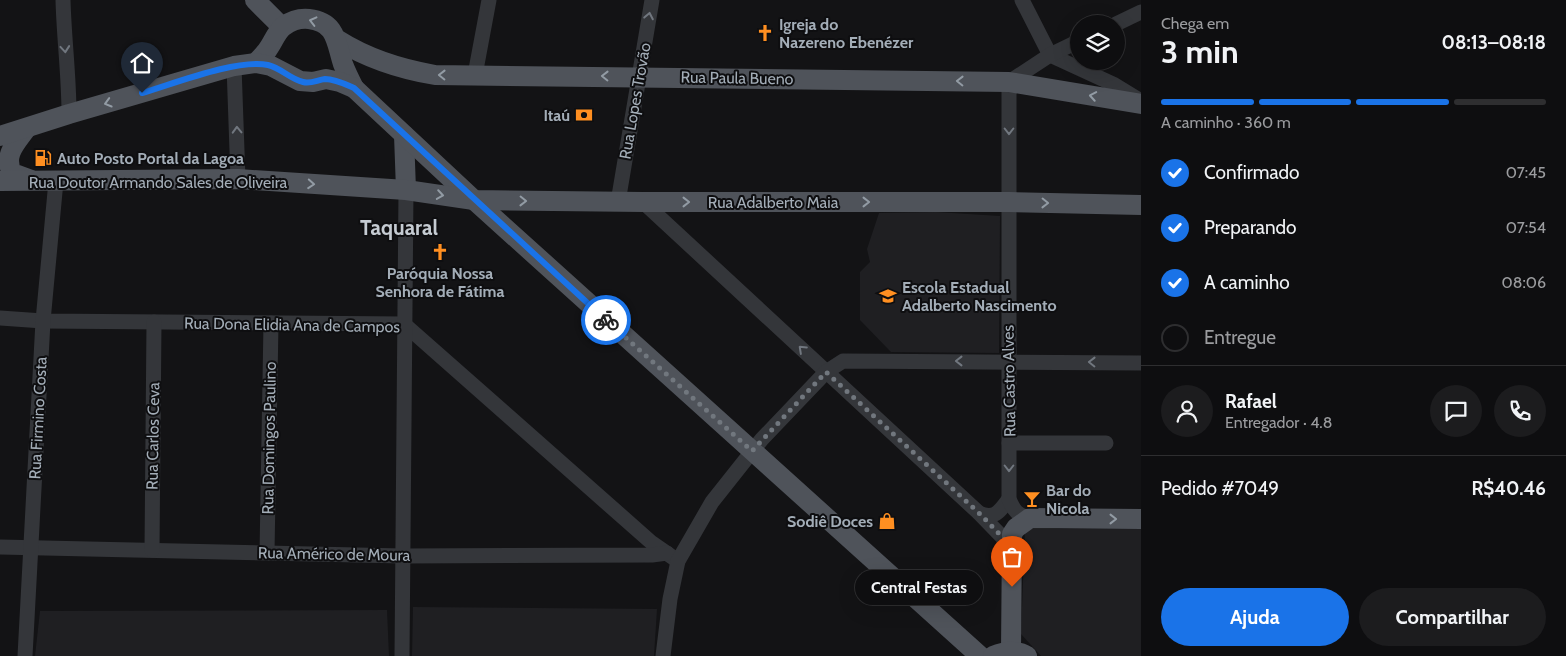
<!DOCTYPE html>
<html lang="pt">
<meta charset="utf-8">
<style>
:root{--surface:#0e0e10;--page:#1c1c1e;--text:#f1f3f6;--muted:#9b9c9f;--line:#2e2e30;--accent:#1a73e8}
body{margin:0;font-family:Cabin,sans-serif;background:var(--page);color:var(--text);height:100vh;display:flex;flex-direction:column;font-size:19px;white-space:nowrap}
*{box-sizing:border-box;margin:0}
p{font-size:16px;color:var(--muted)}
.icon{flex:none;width:28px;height:28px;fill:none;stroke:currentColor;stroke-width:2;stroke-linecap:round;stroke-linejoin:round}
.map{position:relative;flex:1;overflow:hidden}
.details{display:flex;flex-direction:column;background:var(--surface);width:425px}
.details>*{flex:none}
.fabs{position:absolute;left:1070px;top:15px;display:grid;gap:10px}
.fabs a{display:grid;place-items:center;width:55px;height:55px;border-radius:50%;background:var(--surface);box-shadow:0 5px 20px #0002,0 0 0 1px var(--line);font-size:25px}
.pin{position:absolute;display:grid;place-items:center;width:42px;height:42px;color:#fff;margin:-51px -21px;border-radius:50% 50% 50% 0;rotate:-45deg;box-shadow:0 0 5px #0007}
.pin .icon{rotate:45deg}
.courier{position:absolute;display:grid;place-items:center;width:50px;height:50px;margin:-25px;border:4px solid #1a73e8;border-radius:50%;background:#fff;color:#222;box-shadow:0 1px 6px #0007}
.bubble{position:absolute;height:35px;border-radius:18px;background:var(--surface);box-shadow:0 5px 20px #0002,0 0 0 1px var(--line);font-size:16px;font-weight:700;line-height:35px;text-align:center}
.summary em{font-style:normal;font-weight:700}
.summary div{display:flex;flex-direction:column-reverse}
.summary{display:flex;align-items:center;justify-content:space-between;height:85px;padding:0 20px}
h1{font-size:32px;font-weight:700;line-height:38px}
.bar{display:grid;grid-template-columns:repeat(4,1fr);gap:8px 5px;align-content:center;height:60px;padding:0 20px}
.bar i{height:6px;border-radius:4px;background:var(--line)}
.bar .current{background:var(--accent)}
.bar p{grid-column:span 4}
.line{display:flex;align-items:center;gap:12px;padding:0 20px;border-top:1px solid var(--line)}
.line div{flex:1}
.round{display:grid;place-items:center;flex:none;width:52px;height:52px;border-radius:26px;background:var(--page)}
ol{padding:0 20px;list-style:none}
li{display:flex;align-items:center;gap:15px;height:55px}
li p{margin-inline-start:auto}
li .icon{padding:5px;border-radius:50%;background:var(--accent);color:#fff;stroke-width:4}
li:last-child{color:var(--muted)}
li i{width:28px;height:28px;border:2px solid var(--line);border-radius:50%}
.cta{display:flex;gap:10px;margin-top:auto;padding:10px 20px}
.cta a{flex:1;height:58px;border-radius:30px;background:var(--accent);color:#fff;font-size:20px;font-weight:700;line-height:58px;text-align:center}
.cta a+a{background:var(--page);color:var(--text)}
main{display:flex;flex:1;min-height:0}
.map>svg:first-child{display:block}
.built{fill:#1f1f22}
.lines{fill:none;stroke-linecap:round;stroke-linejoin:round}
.minor{stroke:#34363a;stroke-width:15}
.major{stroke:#4f535a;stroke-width:20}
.oneway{stroke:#71777f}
.oneway2{stroke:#929ba4}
.done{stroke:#71777e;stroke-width:5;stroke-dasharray:0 9}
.route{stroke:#1a73e8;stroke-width:6}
.labels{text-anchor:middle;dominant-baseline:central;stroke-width:4;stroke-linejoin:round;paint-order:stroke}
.poi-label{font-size:16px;font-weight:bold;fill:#a3adb7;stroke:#0e0e10;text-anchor:start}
.street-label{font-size:16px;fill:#a3adb7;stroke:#0e0e10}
.district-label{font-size:21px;font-weight:bold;fill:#c5cbd2;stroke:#0e0e10}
</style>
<main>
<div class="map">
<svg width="1141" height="656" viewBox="0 0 1141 656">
<rect width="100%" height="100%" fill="#131315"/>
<g class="built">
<path d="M936,212L1000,216L999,353L891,352L860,320V272L870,262L867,249L879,213Z"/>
<path d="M1025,529H1141V656H1041L1021,634Z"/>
<path d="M413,607L657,609L654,656H412Z"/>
<path d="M387,610L389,656H35L40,611Z"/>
</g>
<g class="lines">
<g class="minor">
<path d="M63,0C64,38 69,76 69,114"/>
<path d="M1022,0L1050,55L1113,84L1141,101"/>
<path d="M1116,24L1141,12"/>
<path d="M234,66L238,179"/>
<path d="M475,75L489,0"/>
<path d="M618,202L652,0"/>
<path d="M643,202L979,513L1011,546"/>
<path d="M0,318L43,321L404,324L652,543L678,561"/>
<path d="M1009,443H1106"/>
<path d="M979,513C995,520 1000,511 1009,499"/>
<path d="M1030,518C1017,515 1014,511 1009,499V82L1050,55L1079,41"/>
<path d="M0,547L403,556L652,555L667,553"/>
<path d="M152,550L154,322"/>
<path d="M267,553L271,323"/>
<path d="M25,656L43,321L56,181"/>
<path d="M402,656L406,190"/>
<path d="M663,656L670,599L678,561L712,502L762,439L826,372L843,361L1141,363"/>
</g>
<g class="major">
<path d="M255,0L282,27"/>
<path d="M338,40C368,59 400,69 435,75L1009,82L1141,104"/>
<path d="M256,63C260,58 265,54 268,49C274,41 276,32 284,26C291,21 300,18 309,19C337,22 336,43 343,64C346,72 350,80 354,88"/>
<path d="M26,129C16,143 3,155 12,173L31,180"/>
<path d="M404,135L406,190"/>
<path d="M0,136L69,114L234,66L256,63L271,66L300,81L313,82L326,79L340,82L354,88L474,200L980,656"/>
<path d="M0,181L238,179L406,190L474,200L643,202H1009L1141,205"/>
<path d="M1011,651L1012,534L1016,528L1030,518L1141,519"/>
<path d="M993,656C1005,651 1016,649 1027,656"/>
</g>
</g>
<defs><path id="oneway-chevron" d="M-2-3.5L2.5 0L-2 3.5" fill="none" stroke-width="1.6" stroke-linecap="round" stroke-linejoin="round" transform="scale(1.25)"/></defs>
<g class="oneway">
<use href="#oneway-chevron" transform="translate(649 16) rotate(-79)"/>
<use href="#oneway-chevron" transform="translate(65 49) rotate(85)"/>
<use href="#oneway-chevron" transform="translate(237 130) rotate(-92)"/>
<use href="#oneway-chevron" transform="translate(1009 131) rotate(90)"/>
<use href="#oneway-chevron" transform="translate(802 349) rotate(-137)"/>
<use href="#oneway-chevron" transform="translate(959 361) rotate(-180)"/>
<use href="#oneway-chevron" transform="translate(1092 362) rotate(-179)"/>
<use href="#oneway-chevron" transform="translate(1009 468) rotate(90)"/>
</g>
<g class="oneway2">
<use href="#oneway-chevron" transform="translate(313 21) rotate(-166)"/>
<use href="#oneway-chevron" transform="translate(442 75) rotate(-179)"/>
<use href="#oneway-chevron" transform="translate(605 76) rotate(-179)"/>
<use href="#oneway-chevron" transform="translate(960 81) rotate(-179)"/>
<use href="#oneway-chevron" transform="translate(1093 96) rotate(-170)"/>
<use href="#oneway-chevron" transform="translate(108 103) rotate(164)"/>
<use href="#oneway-chevron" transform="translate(311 184) rotate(4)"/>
<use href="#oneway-chevron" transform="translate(440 195) rotate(9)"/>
<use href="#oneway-chevron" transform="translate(523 201) rotate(1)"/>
<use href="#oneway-chevron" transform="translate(686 202)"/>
<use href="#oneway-chevron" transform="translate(866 202)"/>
<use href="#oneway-chevron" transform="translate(1045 203) rotate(1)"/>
<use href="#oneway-chevron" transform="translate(1113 519)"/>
</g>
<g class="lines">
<path class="done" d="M606,320L752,451L826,372L979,513L1011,546L1012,587"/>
<path class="route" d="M142,93C176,83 236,59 268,65C281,68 290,79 303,82C311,84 317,80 325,79C335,79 345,84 354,88L606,320"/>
</g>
<defs>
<g id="church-bare" transform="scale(1.35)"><path d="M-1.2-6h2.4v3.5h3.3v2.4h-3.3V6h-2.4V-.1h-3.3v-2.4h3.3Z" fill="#ff8f21" stroke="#0e0e10" stroke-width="2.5" paint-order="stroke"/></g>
<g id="bank-bare" transform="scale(1.35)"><path d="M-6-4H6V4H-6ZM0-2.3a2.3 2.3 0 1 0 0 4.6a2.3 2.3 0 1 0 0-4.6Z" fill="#ff8f21" stroke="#0e0e10" stroke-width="2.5" paint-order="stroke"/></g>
<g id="fuel-bare" transform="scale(1.35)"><path d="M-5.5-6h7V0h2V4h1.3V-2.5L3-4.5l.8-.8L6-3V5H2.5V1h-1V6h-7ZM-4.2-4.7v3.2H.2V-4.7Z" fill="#ff8f21" stroke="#0e0e10" stroke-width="2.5" paint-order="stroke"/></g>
<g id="school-bare" transform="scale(1.35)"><path d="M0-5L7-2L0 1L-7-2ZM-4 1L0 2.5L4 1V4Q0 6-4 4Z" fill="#ff8f21" stroke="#0e0e10" stroke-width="2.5" paint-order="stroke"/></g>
<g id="bar-bare" transform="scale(1.35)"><path d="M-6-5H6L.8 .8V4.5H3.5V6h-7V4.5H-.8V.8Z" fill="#ff8f21" stroke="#0e0e10" stroke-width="2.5" paint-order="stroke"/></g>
<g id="shop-bare" transform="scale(1.35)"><path d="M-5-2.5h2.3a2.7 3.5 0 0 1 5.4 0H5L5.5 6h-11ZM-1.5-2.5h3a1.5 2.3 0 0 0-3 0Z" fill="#ff8f21" stroke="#0e0e10" stroke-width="2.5" paint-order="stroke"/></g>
</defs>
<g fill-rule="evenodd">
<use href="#church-bare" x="765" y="33"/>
<use href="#bank-bare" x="584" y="115"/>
<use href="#fuel-bare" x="43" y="158"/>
<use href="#church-bare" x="440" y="252"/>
<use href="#school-bare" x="888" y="296"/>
<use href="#bar-bare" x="1032" y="499"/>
<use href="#shop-bare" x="887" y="521"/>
</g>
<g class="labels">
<g class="poi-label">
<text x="779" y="24">Igreja do<tspan x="779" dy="18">Nazereno Ebenézer</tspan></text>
<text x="570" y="115" text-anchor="end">Itaú</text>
<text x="57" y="158">Auto Posto Portal da Lagoa</text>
<text x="440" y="273" text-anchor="middle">Paróquia Nossa<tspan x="440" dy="18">Senhora de Fátima</tspan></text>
<text x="902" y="287">Escola Estadual<tspan x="902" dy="18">Adalberto Nascimento</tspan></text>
<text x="1046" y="490">Bar do<tspan x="1046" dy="18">Nicola</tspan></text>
<text x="873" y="521" text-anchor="end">Sodiê Doces</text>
</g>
<g class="street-label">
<text transform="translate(737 78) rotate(1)">Rua Paula Bueno</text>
<text transform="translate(635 101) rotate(-80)">Rua Lopes Trovão</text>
<text x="158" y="182">Rua Doutor Armando Sales de Oliveira</text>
<text x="773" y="202">Rua Adalberto Maia</text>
<text transform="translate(292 325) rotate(1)">Rua Dona Elidia Ana de Campos</text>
<text transform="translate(1009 381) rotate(-91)">Rua Castro Alves</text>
<text transform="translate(38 418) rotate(-87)">Rua Firmino Costa</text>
<text transform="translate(153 436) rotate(-89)">Rua Carlos Ceva</text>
<text transform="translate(269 438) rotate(-89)">Rua Domingos Paulino</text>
<text transform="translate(334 554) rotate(1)">Rua Américo de Moura</text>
</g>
<g class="district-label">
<text x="399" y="227">Taquaral</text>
</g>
</g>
</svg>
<div class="fabs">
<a><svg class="icon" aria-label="layers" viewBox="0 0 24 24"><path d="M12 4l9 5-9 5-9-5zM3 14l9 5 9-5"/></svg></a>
</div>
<div class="pin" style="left:1012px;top:587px;background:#ea580c"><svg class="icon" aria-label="bag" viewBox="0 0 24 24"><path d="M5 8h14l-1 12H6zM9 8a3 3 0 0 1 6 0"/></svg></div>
<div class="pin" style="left:142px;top:93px;background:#1f2937"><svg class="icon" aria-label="home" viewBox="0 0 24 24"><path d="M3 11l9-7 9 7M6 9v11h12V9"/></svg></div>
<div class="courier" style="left:606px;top:320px"><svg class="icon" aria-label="bike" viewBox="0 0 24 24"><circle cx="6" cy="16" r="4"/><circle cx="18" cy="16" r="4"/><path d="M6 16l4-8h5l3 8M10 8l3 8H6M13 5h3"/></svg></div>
<div class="bubble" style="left:855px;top:570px;width:128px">Central Festas</div>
</div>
<section class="details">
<div class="summary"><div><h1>3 min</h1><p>Chega em</p></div><em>08:13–08:18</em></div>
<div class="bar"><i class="current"></i><i class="current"></i><i class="current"></i><i></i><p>A caminho · 360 m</p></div>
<ol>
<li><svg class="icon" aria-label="check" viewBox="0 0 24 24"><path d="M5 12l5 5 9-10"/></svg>Confirmado<p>07:45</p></li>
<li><svg class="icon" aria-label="check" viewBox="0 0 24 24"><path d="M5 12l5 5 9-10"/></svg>Preparando<p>07:54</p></li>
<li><svg class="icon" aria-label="check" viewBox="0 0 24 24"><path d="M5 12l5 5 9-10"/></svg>A caminho<p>08:06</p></li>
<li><i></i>Entregue</li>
</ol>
<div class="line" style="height:90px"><a class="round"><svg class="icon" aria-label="person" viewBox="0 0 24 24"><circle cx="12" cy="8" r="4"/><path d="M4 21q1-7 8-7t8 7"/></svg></a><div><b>Rafael</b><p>Entregador · 4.8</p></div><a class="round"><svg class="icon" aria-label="chat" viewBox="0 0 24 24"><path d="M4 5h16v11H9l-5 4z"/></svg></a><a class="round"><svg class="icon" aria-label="phone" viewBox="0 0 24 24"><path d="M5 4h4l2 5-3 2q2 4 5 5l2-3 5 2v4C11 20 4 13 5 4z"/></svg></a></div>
<div class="line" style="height:65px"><div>Pedido #7049</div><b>R$40.46</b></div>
<div class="cta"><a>Ajuda</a><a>Compartilhar</a></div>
</section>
</main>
